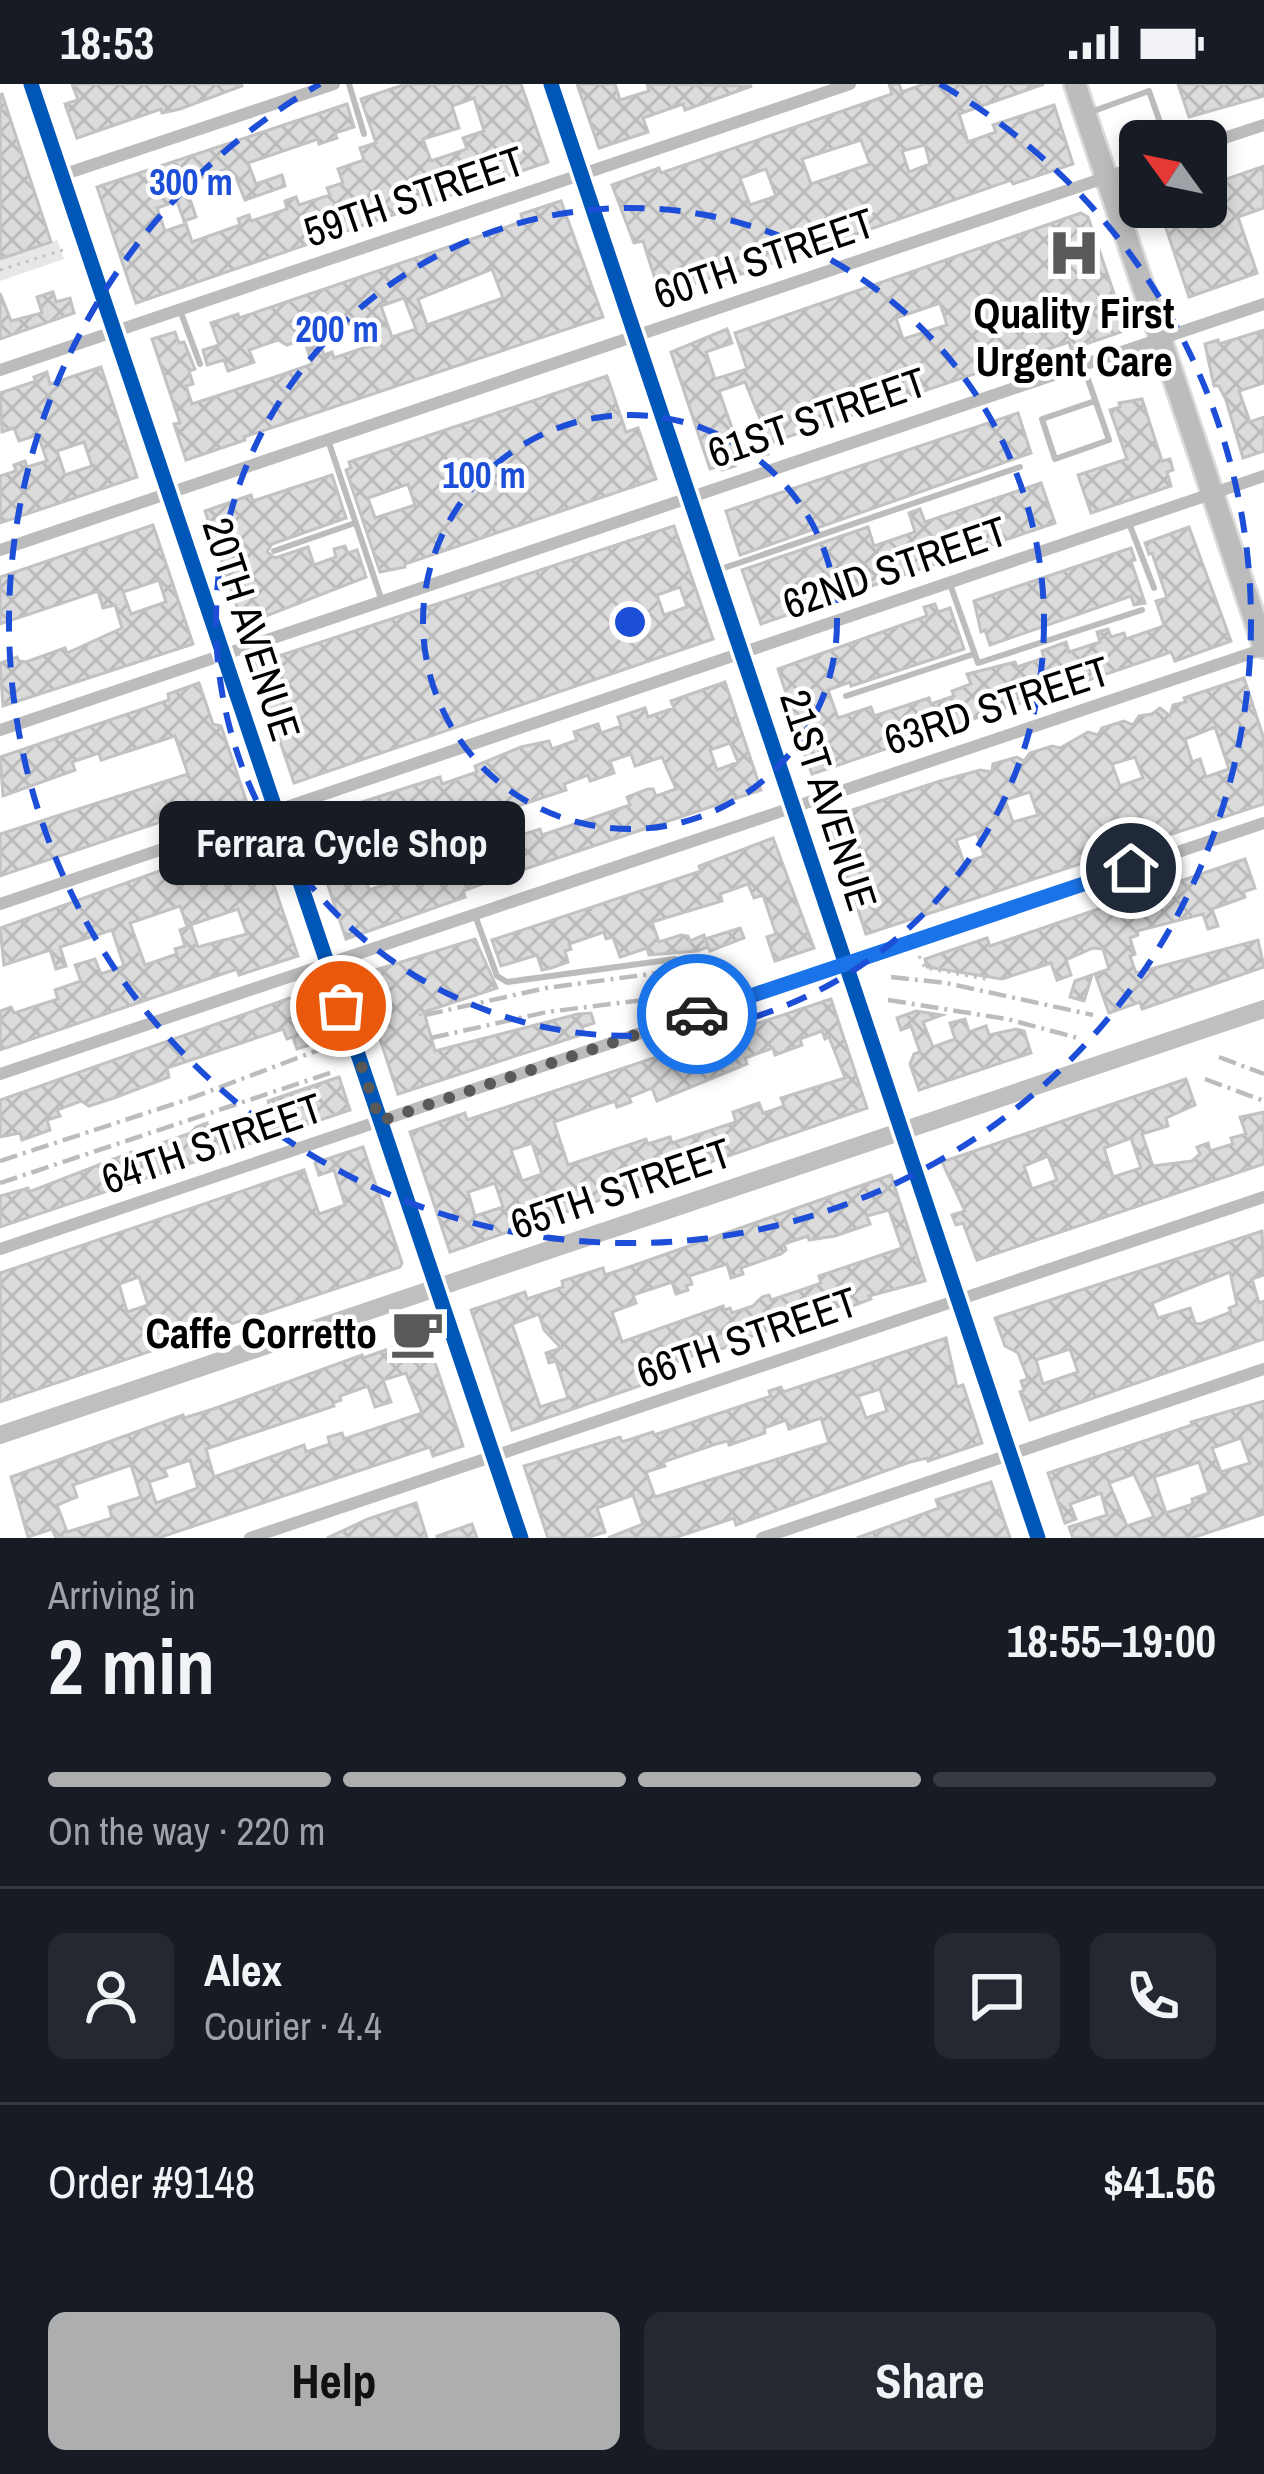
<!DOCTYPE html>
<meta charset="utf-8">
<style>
:root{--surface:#171b24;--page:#242831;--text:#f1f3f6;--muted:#9ea1a6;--line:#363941;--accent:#adaeaf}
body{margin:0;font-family:"Archivo Narrow",sans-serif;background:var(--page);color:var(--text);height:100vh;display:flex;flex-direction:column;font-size:45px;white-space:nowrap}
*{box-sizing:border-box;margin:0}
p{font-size:39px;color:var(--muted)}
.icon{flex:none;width:66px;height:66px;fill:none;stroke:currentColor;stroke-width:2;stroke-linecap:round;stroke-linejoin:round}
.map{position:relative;height:1454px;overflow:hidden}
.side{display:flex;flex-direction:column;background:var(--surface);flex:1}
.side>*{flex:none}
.needle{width:78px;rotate:303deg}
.buttons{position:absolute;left:1119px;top:36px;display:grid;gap:24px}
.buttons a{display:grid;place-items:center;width:108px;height:108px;border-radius:18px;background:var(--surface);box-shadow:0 6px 18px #0003;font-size:60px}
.pin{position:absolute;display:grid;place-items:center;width:102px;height:102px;color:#fff;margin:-51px;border:6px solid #fff;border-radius:50%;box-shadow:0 3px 12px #0007}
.courier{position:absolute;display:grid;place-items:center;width:120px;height:120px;margin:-60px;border:9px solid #1a73e8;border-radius:50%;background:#fff;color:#222;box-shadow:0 3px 15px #0007}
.bubble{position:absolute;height:84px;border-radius:18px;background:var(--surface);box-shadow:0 6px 18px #0003;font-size:39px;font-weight:800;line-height:84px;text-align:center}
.overview em{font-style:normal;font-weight:800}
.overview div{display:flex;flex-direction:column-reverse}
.overview{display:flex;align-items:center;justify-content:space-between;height:204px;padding:0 48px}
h1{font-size:78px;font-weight:800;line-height:90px}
.bar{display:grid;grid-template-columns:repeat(4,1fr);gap:18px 12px;align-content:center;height:144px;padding:0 48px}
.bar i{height:15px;border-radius:9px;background:var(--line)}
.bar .on{background:var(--accent)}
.bar p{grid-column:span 4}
.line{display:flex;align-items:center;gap:30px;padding:0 48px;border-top:3px solid var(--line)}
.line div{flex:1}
.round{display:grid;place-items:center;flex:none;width:126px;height:126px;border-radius:18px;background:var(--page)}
.primary-button{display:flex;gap:24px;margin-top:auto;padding:24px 48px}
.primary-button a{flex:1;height:138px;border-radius:18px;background:var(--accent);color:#111;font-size:48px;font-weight:800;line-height:138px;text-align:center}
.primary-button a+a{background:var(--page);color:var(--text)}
.status{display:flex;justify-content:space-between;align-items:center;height:84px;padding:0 60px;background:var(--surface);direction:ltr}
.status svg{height:33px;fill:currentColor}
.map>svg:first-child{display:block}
.green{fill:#e7e7e7}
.building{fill:url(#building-cross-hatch);stroke:#c2c2c2;stroke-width:3;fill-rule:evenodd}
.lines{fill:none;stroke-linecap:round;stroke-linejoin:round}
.primary-casing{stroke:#dbdbdb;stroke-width:26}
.path{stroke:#c2c2c2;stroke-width:3;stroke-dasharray:3 6;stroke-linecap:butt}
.service{stroke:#bcbcbc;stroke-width:6}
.minor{stroke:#bcbcbc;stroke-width:12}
.tertiary{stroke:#bcbcbc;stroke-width:15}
.secondary{stroke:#bfbfbf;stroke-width:18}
.primary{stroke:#bcbcbc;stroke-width:21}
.rail{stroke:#bcbcbc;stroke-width:4.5;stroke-dasharray:18 6 3 6;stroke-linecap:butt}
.tertiary-bridge{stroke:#bcbcbc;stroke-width:15}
.cycleway-casing{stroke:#fff;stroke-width:22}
.cycleway{stroke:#0057b8;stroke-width:15}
.done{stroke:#595959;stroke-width:12;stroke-dasharray:0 21.6}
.route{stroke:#1a73e8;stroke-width:15}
.ring{fill:none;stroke:#1d4ed8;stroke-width:6;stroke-dasharray:21 15}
.labels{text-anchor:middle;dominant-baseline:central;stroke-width:9;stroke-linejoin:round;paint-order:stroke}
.street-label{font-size:42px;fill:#000;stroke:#fff}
.poi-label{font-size:42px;font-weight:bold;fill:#000;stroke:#fff}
.centre{fill:#1d4ed8;stroke:#fff;stroke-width:6}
.ring-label{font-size:36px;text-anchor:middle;font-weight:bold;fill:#1d4ed8;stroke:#fff;stroke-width:9;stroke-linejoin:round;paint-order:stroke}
</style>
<div class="status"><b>18:53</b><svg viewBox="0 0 49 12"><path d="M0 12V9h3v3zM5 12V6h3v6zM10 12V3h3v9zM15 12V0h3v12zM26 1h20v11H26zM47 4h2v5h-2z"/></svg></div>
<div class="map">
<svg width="1264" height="1454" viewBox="0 0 1264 1454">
<defs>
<pattern id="building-cross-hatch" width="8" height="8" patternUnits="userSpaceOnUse" patternTransform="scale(3)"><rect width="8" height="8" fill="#dbdbdb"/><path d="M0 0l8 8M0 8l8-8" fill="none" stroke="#bababa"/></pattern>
</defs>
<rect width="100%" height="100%" fill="#fff"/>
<path class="green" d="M57,156L64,175L0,197V175Z"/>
<g class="building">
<path d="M72,0H241L242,2L180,25L162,29L161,25L77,54L65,20L78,16Z"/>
<path d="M406,0H521L548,78L136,219L97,103L347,20L354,43L335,49L337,54L319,60L318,55L248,79L256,100L282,91L285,102L245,116L235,91L229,93L227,85L189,98L191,105L187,106L196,133L184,137L177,117L157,124L165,147L186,140L192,158L240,141L238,135L249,131L251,137L287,125L285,117L296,113L299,121L330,111L327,104L343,99L338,85L364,76L360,64L376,59L361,15ZM474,14L484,47L463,54L467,65L431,77L423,55L459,44L452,22Z"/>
<path d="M577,0H615L620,16L649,7L647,0L752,2L685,26L683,20L643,34L648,48L599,64Z"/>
<path d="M889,0H899L902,8L924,0H1044L959,30L968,58L996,48L993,41L1054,21L1073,80L1013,100L1011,96L724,196L722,190L689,201L691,207L662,217L643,157L634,159L612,101L659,84L661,89L892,10ZM861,56L870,80L811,100L802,75ZM925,61L930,80L909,88L902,67ZM766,85L776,112L750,121L740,94Z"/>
<path d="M1178,0H1264V12L1189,33Z"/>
<path d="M2,10L51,158L0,175V11Z"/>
<path d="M1264,82V124L1238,133L1257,189L1189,213L1159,123H1206V102Z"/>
<path d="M561,117L603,233L244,353L245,356L186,376L174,340L180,339L152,255L175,248L179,259L184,258L195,285L189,287L193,300L186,302L192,320L281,291L312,280L304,255L287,261L278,256L249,266L254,278L228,287L224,276L207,281L203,266L219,261L211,239L238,230L239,234L501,145L523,137L521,130ZM492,185L503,214L427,241L418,215ZM404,214L416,245L392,253L381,222ZM365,234L375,260L334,274L332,268L324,271L317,251Z"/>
<path d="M1081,129L1088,133L1125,242L1121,248L1071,265L1069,258L770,359L745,298L719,307L739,364L763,356L768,370L733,377L735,382L722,386L720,382L710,385L671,268L727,245L732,259L706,268L715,295L747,285L735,249ZM940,219L947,241L903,255L896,234Z"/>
<path d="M53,208L56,218L70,214L74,229L0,255V209L11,237L42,229L37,213Z"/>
<path d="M1264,246V299L1239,307L1250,338L1264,333V367L1243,374L1226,316L1219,302H1214L1205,260L1218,256L1219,260Z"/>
<path d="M101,283L137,393L0,439V392L16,387L14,381L25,377L27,383L47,377L38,351L19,357L14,344L2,348L0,309L36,297L34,293L47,288L50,300ZM84,358L92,382L65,391L57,367Z"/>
<path d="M607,292L626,348L638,344L656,395L405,480V483L380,488L346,386L351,384L349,378ZM408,400L415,421L375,434L368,414Z"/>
<path d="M1142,315L1162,377L1170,375L1173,386L1167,388L1171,402L1091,429L1078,391L1127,375L1110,326L1120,323L1119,319Z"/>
<path d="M1018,329L1031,369L740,471L726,427Z"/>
<path d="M332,391L346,434L272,460L267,468L275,474L308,463L314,481L336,473L334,465L345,462L348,469L357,466L366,493L243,541L205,427L251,411L253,417Z"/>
<path d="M1041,399L1055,439L952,474L948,464L932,470L935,480L761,540L742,486L868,443L874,462L915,448L909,429L920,425L925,438Z"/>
<path d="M153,441L193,560L3,622L0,579L17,573L19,577L26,578L65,564L67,569L122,544L115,521L103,524L98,507L0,540V493ZM159,496L166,518L131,530L123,508Z"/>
<path d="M674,442L713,555L294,699L254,580ZM680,503L687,523L664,531L657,511Z"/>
<path d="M1189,443L1231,557L1175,577L1171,568L812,690L789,629L792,627L778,585L927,532L924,523L935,520L938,528L950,524L964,565L851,602L850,598L828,606L838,634L871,623L874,632L929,614L931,620L954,612L952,607L971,600L967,590L1015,578L1017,583L1044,574L1042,567L1066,558L1069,568L1100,558L1097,548L1108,545L1111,553L1124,549L1126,555L1161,543L1164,541L1156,517L1167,514L1152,469L1149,470L1145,459Z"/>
<path d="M1131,464L1135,476L1131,477L1145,519L1134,521L1131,512L990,561L985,546L981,548L974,517Z"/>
<path d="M1244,594L1264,655V720L866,850L828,734L940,697L980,686L992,688L993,680L1017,673L1024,677L1030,669L1052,662L1060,664L1088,648L1098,651L1102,644L1124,637L1133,641L1139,632L1152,630L1160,624L1170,632L1173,621L1186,618L1184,614ZM1215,643L1229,685L1206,693L1200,675L1192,678L1185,655ZM1135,673L1143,694L1120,702L1112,680ZM1030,708L1038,731L1013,738L1005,716ZM977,749L984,772L964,779L956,756Z"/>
<path d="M725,598L761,706L501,793L463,807L465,813L346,855L306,736L440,693L442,700L477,688L475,682L521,663L549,657L552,665L577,656L574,648L598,640L601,649L621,642L618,633L645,624L648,633L674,624L671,617ZM730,659L738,678L717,686L710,666ZM631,670L635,682L662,673L676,705L656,712L653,705H648L627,713L630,721L575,740L542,751L540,745L505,756L496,729L566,706L564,700L588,691L590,697L614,689L610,677ZM380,755L393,798L369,806L357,763Z"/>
<path d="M199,599L213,640L221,642L246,716L199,732L196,726L0,792V750L188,690L175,652L101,676L99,669L72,678L75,686L3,712L0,673L169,616L168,610Z"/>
<path d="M257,752L298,872L239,891L237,885L0,966V927L11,923L14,929L58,915L55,906L81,897L75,881L95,875L101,890L124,882L112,846L60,863L66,882L56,885L50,866L4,881L0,844ZM180,822L187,842L238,825L247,850L198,863L191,842L180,846L185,862L175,865L177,870L145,881L130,839Z"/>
<path d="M773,754L814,864L775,877L767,853L776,850L763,811L754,814L748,800L720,810L722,817L652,838L659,858L681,851L688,852L690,857L704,851L708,863L697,867L649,871L647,864L620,873L613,853L606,855L604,848L569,860L571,865L565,867L568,878L551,884L542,886L537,871L501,882L492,856L701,787L699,782Z"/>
<path d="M1245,775L1255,804L1243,808L1245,813L1212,825L1218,842L1208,845L1203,830L1137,847L1138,851L1130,854L1135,870L1130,872L1136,889L1258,856L1264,883L1142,925L1140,918L1109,929L1095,890L1109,885L1103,865L1093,864L1066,876L1071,891L1057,896L1051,879L1002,895L927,883L925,875L987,854L990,862Z"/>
<path d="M740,844L744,854L710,867L705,855Z"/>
<path d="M475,855L497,904L424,928L435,967L578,930L591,929L594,939L582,943L584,950L398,1010L359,891Z"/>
<path d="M1092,891L1084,917L1070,913L1075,897Z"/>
<path d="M310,907L326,956L297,965L293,953L287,955L283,945L167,984L169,993L114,1014L89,1022L81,1017L57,1026L60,1032L47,1036L50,1046L22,1056L20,1049L0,1053V1016Z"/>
<path d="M831,915L867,1024L450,1168L410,1048L465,1029L467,1036ZM822,947L825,955L829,953L845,994L781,1014L784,1022L773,1026L763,1029L759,1019L733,1028L736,1038L672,1059L670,1053L648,1060L646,1055L568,1081L554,1038L615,1017L617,1023L631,1018L629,1013L652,1004L657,1017L747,980L745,974L773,964L775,971L802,961L800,955ZM532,1059L542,1090L522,1097L511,1066ZM495,1099L503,1123L475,1132L468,1108Z"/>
<path d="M916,927L942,931L923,938L933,963L955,955L950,939L965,935L969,948L986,942L989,951L1016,945L1024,947L1031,969L919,1006L910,980L914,970L920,968L911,942L901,946L897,934Z"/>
<path d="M339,993L350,1026L0,1143V1112L28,1104L29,1108L132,1068L133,1072L154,1066L153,1062L191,1049L196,1043L207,1039L208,1044L239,1034L269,1021L268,1017Z"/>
<path d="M1186,995L1195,1021L1166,1034L1168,1042L1142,1050L1153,1082L1192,1077L1200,1070L1197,1063L1208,1059L1210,1067L1233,1060L1231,1054L1246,1050L1240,1033L1264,1028V1080L977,1176L963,1139L956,1141L952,1131L965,1127L942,1078ZM1131,1054L1141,1084L1113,1093L1104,1064ZM1048,1072L1057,1096L1032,1105L1024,1082Z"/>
<path d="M363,1063L402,1179L400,1183L0,1318V1189L304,1086L319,1130L345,1121L334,1086L319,1091L315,1079ZM139,1193L148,1221L127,1228L119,1200Z"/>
<path d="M891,1091L925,1197L869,1212L871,1215L847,1224L846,1220L814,1230L747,1254L748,1258L692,1272L639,1292L642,1301L512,1346L471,1226L525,1208L527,1215L563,1203L562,1197L603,1184L605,1191L629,1183ZM889,1126L902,1164L819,1192L821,1199L810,1203L771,1216L769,1211L762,1213L753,1222L732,1229L730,1224L724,1226L723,1222L622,1258L612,1228L636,1219L633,1211L672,1198L676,1210L688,1206L686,1202L692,1200L689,1192L727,1180L731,1194L743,1190L741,1184L781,1170L786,1166L784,1160L808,1152L809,1156L835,1152L870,1140L867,1132ZM539,1230L544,1246L561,1264L546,1269L549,1279L556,1277L568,1314L540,1323L512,1240Z"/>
<path d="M1262,1147L1264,1191L1252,1195L1259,1219L1264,1217V1255L1030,1336L1020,1308L1024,1306L1021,1297L1028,1295L1018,1269L1005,1262L995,1234ZM1230,1188L1237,1221L1229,1224L1231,1228L1200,1240L1195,1239L1190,1224L1158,1234L1152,1219ZM1070,1265L1078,1288L1043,1300L1036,1276Z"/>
<path d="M423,1243L463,1362L433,1372L430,1363L158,1454H56L52,1445L28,1453L11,1393L183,1331L184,1334L213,1325L362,1271L363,1274L397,1262L394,1253ZM406,1289L422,1329L344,1355L342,1349L328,1353L330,1360L306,1368L304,1361L214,1393L206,1365L334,1322L333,1319L341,1316L340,1312L368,1302L375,1323L391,1318L383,1296ZM190,1376L198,1404L156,1419L149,1398L167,1392L164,1385ZM131,1381L141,1413L109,1423L112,1434L67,1448L57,1421L77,1413L73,1401Z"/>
<path d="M946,1254L957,1303L963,1301L982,1359L928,1377L927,1374L910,1378L736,1441L734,1434L674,1454H608L643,1440L633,1411L597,1424L605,1448L586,1454H548L524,1382L620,1353L622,1358L653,1348L654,1351L771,1312L769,1307L781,1303L783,1308ZM880,1305L887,1327L866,1334L858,1312ZM821,1334L829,1359L655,1413L646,1388L665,1382L663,1378L716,1360L728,1357L729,1361L765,1349L764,1344L786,1336L789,1345Z"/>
<path d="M1264,1317V1430L1192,1454H1073L1069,1443L1107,1431L1101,1409L1070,1420L1076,1435L1065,1439L1048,1389L1192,1341L1191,1338ZM1241,1354L1250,1379L1221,1388L1212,1364ZM1199,1378L1209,1409L1192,1415L1193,1420L1166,1429L1154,1393ZM1134,1390L1154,1433L1127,1442L1109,1399Z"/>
<path d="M991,1398L1010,1454H857L939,1424L936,1416Z"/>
<path d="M416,1419L427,1454H327L368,1435Z"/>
<path d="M472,1440L477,1454H437V1452Z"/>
</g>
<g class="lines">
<g class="primary-casing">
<path id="primary" d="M1075,0L1264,563"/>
</g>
<g class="path">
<path d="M0,186L66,165"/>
<path d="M919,872L925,884L990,896"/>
<path d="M419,931L424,930"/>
<path d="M428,964L433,962"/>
</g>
<g class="service">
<path d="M349,0L364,50"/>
<path d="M1088,29L1149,7L1162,44"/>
<path d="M181,229L200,280"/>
<path d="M1083,281L1109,356L1055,375L1042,335L1095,317"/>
<path d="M328,356L382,517"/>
<path d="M1129,439L1154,504"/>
<path d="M274,467L355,439"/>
<path d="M718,486L1020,383"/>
<path d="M950,500L978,579L1142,526"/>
<path d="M846,612L974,570"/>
<path d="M476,834L497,892L507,898L675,875"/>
</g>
<g class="minor">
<path d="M1206,60L1264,41"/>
<path d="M62,91L334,0"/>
<path d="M0,286L850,0"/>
<path d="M0,466L1140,82"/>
<path d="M0,646L1264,220"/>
<path d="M0,820L1264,392"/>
<path d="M0,990L1264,565"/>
<path d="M0,1165L1264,739"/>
<path d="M250,1454L1264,1113"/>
<path d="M762,1454L1264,1285"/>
</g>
<g class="tertiary">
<path d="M31,0L351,951"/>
<path d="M551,0L1038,1454"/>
<path d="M363,983L521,1454"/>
</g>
<path class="secondary" d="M0,1351L1264,925"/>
<use href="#primary" class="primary"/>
<g class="rail">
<path d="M891,893L946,899L1093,931"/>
<path d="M888,916L1007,935L1078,954"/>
<path d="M425,931L546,904L665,888"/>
<path d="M431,954L547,928L667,913"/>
<path d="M1219,973L1264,990"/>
<path d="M1205,995L1264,1017"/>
<path d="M0,1077L186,1016L329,962"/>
<path d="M0,1099L336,987"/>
</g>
<path class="tertiary-bridge" d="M351,951L363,983"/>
<g class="cycleway-casing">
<g id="cycleway">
<path d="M31,0L521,1454"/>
<path d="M551,0L1038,1454"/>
</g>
</g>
<use href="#cycleway" class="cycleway"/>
</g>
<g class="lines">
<path class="done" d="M341,922L380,1037L697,930"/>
<path class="route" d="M697,930L1131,784"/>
</g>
<g class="ring">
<circle cx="630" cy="538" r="207"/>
<circle cx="630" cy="538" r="414"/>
<path d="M940 0A621 621 0 1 1 320 0"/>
</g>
<defs>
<g id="hospital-bare" transform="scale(4.14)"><path d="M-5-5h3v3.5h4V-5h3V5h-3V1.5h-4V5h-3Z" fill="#595959" stroke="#fff" stroke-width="2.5" paint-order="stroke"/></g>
<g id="cafe-bare" transform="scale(4.14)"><path d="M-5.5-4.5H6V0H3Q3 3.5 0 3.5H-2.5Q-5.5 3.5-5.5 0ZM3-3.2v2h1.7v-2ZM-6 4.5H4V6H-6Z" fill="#595959" stroke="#fff" stroke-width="2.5" paint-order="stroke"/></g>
</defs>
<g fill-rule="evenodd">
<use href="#hospital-bare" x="1074" y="169"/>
<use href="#cafe-bare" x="417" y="1249"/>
</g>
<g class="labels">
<g class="street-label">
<text transform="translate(414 112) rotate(-19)">59TH STREET</text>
<text transform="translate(764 174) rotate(-19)">60TH STREET</text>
<text transform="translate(817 333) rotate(-19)">61ST STREET</text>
<text transform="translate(895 483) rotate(-19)">62ND STREET</text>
<text transform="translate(252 545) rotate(72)">20TH AVENUE</text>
<text transform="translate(997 621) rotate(-18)">63RD STREET</text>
<text transform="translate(829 716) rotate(72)">21ST AVENUE</text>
<text transform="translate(212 1059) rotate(-19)">64TH STREET</text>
<text transform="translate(621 1104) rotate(-19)">65TH STREET</text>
<text transform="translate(747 1253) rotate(-19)">66TH STREET</text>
</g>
<g class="poi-label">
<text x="1074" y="229">Quality First<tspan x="1074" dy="48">Urgent Care</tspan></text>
<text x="377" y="1249" text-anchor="end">Caffe Corretto</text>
</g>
</g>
<circle cx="630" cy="538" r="18" class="centre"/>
<g class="ring-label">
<text x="191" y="111">300 m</text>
<text x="337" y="258">200 m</text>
<text x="484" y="404">100 m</text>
</g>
</svg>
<div class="buttons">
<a><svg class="needle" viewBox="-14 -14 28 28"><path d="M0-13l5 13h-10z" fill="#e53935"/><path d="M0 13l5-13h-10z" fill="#9ea1a6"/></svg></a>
</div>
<div class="pin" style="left:341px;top:922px;background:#ea580c"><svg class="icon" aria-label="bag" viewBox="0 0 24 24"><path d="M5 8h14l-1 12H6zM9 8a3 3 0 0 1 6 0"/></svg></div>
<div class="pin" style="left:1131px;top:784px;background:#1f2937"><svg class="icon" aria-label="home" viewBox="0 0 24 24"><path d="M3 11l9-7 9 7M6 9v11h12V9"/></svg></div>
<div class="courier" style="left:697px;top:930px"><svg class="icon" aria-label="car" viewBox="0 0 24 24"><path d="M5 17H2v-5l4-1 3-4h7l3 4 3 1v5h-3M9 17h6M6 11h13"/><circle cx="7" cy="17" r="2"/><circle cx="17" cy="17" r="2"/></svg></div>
<div class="bubble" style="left:159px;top:717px;width:366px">Ferrara Cycle Shop</div>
</div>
<section class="side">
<div class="overview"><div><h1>2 min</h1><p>Arriving in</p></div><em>18:55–19:00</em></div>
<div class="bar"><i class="on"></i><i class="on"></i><i class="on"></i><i></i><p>On the way · 220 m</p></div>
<div class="line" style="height:216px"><a class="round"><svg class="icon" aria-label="person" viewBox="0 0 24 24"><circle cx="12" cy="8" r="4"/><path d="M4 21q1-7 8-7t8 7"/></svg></a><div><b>Alex</b><p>Courier · 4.4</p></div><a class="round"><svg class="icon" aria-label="chat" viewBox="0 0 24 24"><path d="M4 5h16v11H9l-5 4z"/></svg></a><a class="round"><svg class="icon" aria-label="phone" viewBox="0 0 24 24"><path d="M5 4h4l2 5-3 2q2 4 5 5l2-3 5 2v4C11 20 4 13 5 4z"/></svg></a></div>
<div class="line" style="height:156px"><div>Order #9148</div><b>$41.56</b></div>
<div class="primary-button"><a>Help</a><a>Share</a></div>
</section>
